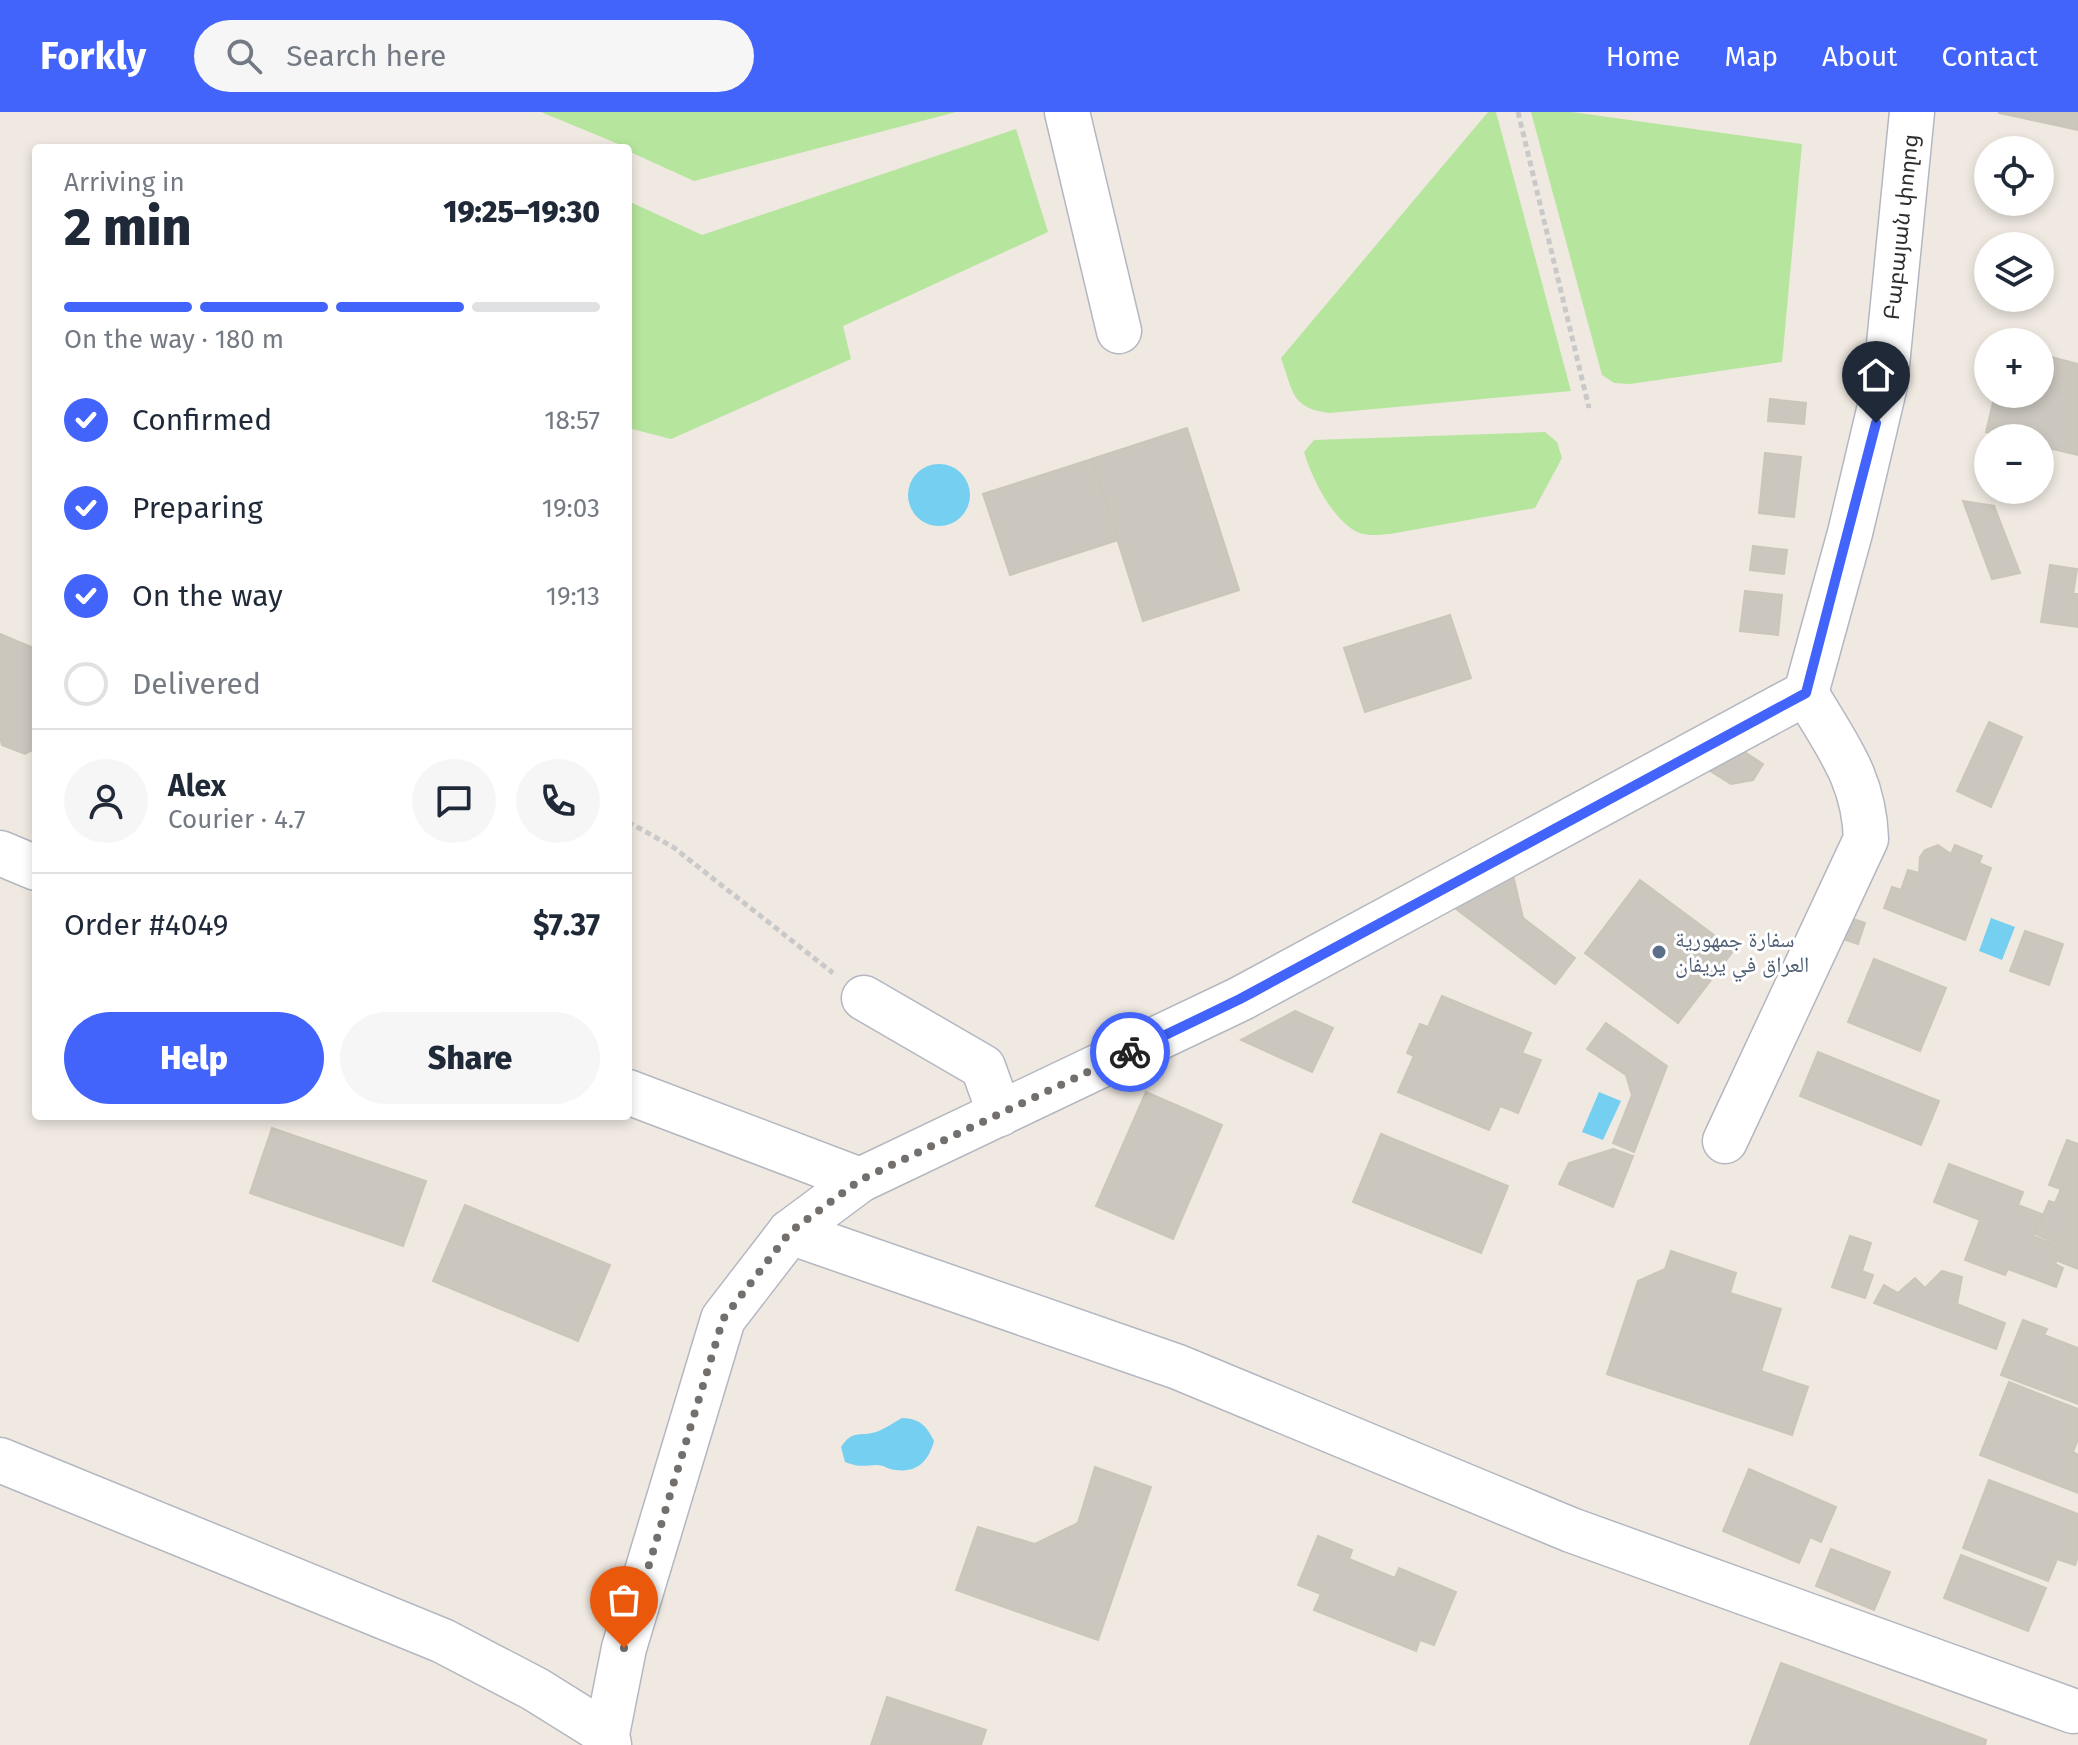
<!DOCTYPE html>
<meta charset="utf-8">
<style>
:root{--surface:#fff;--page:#f6f6f7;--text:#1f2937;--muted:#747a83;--line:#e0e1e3;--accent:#4264fb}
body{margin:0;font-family:"Fira Sans","Noto Naskh Arabic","Noto Sans Armenian",sans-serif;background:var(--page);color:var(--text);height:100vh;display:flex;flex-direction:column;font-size:30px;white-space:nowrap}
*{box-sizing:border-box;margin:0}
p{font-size:26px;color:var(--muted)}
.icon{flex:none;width:44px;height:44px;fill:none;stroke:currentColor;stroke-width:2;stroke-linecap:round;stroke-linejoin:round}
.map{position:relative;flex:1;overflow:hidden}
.details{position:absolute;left:32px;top:32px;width:600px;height:976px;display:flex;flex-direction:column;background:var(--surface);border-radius:8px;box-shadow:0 4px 12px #0003}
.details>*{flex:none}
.fabs{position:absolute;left:1974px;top:24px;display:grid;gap:16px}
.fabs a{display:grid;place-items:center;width:80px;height:80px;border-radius:50%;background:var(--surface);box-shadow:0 4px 12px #0003;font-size:40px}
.pin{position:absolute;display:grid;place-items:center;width:68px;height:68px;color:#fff;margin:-82px -34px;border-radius:50% 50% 50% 0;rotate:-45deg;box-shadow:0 0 8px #0007}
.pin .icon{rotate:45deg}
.courier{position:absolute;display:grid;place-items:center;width:80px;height:80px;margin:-40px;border:6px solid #4264fb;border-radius:50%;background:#fff;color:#222;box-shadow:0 2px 10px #0007}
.summary em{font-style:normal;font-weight:800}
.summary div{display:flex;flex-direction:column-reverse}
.summary{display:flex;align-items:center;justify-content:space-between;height:136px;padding:0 32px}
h1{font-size:52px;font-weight:800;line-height:60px}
.bar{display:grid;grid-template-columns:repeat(4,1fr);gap:12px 8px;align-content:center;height:96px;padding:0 32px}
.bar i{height:10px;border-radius:6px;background:var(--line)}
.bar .current{background:var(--accent)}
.bar p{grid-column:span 4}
.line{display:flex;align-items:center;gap:20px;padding:0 32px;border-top:2px solid var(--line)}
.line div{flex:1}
.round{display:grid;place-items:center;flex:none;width:84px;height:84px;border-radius:42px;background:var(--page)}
ol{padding:0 32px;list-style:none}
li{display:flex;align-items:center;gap:24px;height:88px}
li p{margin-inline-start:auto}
li .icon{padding:8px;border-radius:50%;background:var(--accent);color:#fff;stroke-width:4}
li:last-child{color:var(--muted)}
li i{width:44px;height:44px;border:4px solid var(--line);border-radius:50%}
.action{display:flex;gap:16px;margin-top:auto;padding:16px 32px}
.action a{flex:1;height:92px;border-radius:48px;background:var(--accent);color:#fff;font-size:32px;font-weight:800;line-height:92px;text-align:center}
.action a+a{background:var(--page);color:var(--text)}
header{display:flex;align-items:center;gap:48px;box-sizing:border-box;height:112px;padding:0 40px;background:var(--accent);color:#fff}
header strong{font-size:38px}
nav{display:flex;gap:44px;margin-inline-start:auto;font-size:28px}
.search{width:560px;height:72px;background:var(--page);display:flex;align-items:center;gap:20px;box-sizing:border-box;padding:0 28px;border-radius:44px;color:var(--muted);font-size:30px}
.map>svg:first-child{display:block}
.green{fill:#b6e59e}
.water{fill:#75cff0}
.building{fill:#cbc7bf;stroke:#cbc5ba;stroke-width:2}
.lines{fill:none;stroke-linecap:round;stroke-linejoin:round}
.minor-casing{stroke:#b4b7c1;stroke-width:47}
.path{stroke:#c9c9c9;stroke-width:5;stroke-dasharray:6 4;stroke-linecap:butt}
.minor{stroke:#fff;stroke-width:44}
.done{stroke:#726f6d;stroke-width:8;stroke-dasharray:0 14.4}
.route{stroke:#4264fb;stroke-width:10}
.service-dot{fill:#5c6f8a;stroke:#fff;stroke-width:3}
.labels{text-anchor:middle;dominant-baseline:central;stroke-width:6;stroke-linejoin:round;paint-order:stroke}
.street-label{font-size:22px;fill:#2e2e2e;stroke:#fff}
.service-label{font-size:22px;fill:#4e5e75;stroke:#fff;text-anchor:start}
</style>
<header>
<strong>Forkly</strong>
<div class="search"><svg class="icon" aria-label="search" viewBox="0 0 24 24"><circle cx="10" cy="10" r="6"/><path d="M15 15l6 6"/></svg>Search here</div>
<nav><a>Home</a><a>Map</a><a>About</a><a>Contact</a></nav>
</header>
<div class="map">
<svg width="2078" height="1633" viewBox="0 0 2078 1633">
<rect width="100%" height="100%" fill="#efe9e1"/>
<g class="green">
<path d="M541,0H956L694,69L628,39V36Z"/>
<path d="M1488,0H1496L1571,279L1330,301C1291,297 1293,279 1281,246Z"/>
<path d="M1531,0H1572L1802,32L1782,250L1630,272L1614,271L1602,263Z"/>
<path d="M1016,17L1048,120L843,214L851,247L671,327L628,316V89L702,123Z"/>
<path d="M1545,320L1557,330L1562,346L1535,396L1390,422C1377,423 1363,425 1352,417C1329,401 1312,366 1304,340L1314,328Z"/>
</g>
<g class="water">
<circle cx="939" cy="383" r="31"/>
<path d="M1991,806L2015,815L2002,848L1979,839Z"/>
<path d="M1599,980L1621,989L1603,1028L1582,1020Z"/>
<path d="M902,1306C920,1307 926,1313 934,1329C929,1348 918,1361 896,1358C889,1358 884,1353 877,1353C863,1354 858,1355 845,1350L841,1335C853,1317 860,1325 876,1320C885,1317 894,1310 902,1306Z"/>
</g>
<g class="building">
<path d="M2078,0V18L1999,1L2000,0Z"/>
<path d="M2040,242L2078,252V343L2040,334V326H2009L1986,320L1995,282H2040Z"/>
<path d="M1770,287L1806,291L1804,312L1768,309Z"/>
<path d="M1187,316L1239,478L1143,509L1092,347Z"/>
<path d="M1765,341L1801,345L1794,405L1759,401Z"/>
<path d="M1092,347L1118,428L1010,463L983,382Z"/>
<path d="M1963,389L1994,394L2020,461L1992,467Z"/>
<path d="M1753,434L1787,438L1784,462L1750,458Z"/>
<path d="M2050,453L2077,457L2073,482H2078V515L2041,510Z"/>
<path d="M1745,479L1782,483L1778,523L1740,519Z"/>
<path d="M1450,503L1471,566L1365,600L1344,536Z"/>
<path d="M0,522L36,537V636L25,642L2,633L0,625Z"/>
<path d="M1989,610L2022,625L1991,695L1957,679Z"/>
<path d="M1737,635L1763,652L1753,668L1731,672L1707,657Z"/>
<path d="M1955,733L1982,744L1979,751L1991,756L1965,828L1884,796L1892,775L1901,778L1908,758L1919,761L1920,745L1925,738L1938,733L1951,742Z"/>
<path d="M1513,763L1523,806L1575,846L1555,872L1455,796Z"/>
<path d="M1640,768L1734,838L1678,911L1585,841Z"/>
<path d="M1838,802L1865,811L1858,832L1831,823Z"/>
<path d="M2025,819L2063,832L2049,873L2010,859Z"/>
<path d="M1874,847L1946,876L1920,939L1848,910Z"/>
<path d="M1442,884L1531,921L1522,941L1541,948L1518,1001L1500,994L1489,1018L1398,980L1414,944L1407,941L1420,912L1428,915Z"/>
<path d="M1295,899L1333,916L1312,960L1241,928Z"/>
<path d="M1606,911L1667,954L1634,1040L1613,1031L1632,983L1626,963L1587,937Z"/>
<path d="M1818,940L1939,989L1921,1033L1800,984Z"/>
<path d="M1146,980L1222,1013L1173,1127L1096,1094Z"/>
<path d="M272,1016L426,1069L403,1134L250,1081Z"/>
<path d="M1381,1022L1508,1074L1481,1141L1353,1090Z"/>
<path d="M2067,1028L2078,1032V1157L2058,1149L2064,1134L2035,1122L2049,1089L2055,1091L2061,1077L2049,1073Z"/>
<path d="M1613,1037L1633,1044L1613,1095L1559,1072L1569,1051Z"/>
<path d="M1949,1052L2023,1080L2018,1093L2042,1102L2033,1124L2062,1135L2055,1152L2063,1156L2056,1175L2008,1157L2005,1163L1965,1148L1980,1108L1934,1090Z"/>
<path d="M465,1093L610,1153L578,1229L433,1169Z"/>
<path d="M1850,1124L1871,1131L1862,1159L1873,1163L1865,1186L1832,1175Z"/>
<path d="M1671,1139L1736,1161L1730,1181L1781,1197L1761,1259L1808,1275L1792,1323L1607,1262L1638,1169L1665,1157Z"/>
<path d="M1942,1159L1962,1165L1957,1192L2005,1211L1996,1237L1874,1191L1884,1173L1898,1181L1915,1166L1925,1176Z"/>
<path d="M2023,1208L2047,1217L2044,1223L2078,1236V1292L2001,1263Z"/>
<path d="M2009,1270L2078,1297V1327L2073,1340L2078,1343V1381L1980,1343Z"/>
<path d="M1095,1355L1151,1375L1098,1528L956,1478L978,1415L1035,1432L1078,1411Z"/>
<path d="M1749,1357L1836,1395L1821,1430L1810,1425L1799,1451L1723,1419Z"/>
<path d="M1989,1368L2078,1402V1444L2075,1453L2057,1447L2048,1469L1963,1436Z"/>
<path d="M1318,1424L1352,1438L1349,1447L1395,1466L1399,1456L1456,1480L1434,1533L1420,1528L1416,1539L1314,1498L1321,1482L1298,1473Z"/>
<path d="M1831,1437L1890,1460L1874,1498L1816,1474Z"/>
<path d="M1961,1443L2046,1476L2028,1519L1944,1486Z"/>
<path d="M1781,1551L1986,1628L1985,1633H1750Z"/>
<path d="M887,1585L986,1618L981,1633H871Z"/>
</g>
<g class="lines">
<g class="minor-casing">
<g id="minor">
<path d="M1067,0L1119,219"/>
<path d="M0,741L36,756"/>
<path d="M864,886L983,955L1000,1002"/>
<path d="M628,980L860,1068"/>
<path d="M1725,1029L1866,727C1864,665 1836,633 1806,581"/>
<path d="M790,1120L1178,1255L1571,1418L2073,1599"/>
<path d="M0,1348L443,1529L535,1577L607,1622"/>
<path d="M609,1633L607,1622L624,1536L723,1207L790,1120L860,1068L1240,887L1806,581L1850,421L1885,273L1912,0"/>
</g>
</g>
<g class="path">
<path d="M1518,0L1589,296"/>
<path d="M628,710L673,735L833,861"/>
</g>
<use href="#minor" class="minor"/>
</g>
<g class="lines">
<path class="done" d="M624,1536L723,1207L790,1120L860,1068L1130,940"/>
<path class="route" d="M1130,940L1240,887L1806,581L1876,311"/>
</g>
<circle class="service-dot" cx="1659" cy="840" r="8"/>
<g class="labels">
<g class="street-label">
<text transform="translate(1901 115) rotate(-84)">Բաբայան փողոց</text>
</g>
<g class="service-label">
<text x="1675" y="827">سفارة جمهورية<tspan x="1675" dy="25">العراق في يريفان</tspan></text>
</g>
</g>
</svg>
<div class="fabs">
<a><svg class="icon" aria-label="locate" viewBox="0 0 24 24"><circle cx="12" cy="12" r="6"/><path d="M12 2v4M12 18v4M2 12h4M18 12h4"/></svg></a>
<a><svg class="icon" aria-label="layers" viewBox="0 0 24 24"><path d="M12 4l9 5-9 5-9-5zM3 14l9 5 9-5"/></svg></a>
<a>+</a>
<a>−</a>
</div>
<div class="pin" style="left:624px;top:1536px;background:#ea580c"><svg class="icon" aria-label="bag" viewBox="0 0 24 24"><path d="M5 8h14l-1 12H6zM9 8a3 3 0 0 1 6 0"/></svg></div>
<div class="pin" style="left:1876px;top:311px;background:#1f2937"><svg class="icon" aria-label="home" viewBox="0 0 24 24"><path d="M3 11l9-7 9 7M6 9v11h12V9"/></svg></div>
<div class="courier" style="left:1130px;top:940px"><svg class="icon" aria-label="bike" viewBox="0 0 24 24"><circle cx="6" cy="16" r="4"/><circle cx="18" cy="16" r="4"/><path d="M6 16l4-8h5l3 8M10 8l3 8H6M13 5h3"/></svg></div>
<section class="details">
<div class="summary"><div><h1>2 min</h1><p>Arriving in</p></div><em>19:25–19:30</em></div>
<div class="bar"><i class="current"></i><i class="current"></i><i class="current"></i><i></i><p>On the way · 180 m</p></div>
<ol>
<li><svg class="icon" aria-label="check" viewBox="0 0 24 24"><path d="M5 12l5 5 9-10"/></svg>Confirmed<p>18:57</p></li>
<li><svg class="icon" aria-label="check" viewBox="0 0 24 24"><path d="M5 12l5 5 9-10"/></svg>Preparing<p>19:03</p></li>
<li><svg class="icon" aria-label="check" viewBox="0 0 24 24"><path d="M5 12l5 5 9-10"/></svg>On the way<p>19:13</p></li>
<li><i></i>Delivered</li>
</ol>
<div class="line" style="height:144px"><a class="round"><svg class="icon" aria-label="person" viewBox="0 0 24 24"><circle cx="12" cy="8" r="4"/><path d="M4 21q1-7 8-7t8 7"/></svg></a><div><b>Alex</b><p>Courier · 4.7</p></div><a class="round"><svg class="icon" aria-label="chat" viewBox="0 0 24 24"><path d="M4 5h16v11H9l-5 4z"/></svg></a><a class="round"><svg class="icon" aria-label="phone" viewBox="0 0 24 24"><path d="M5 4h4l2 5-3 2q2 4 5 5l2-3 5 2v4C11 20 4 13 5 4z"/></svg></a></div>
<div class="line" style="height:104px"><div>Order #4049</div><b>$7.37</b></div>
<div class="action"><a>Help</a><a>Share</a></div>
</section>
</div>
